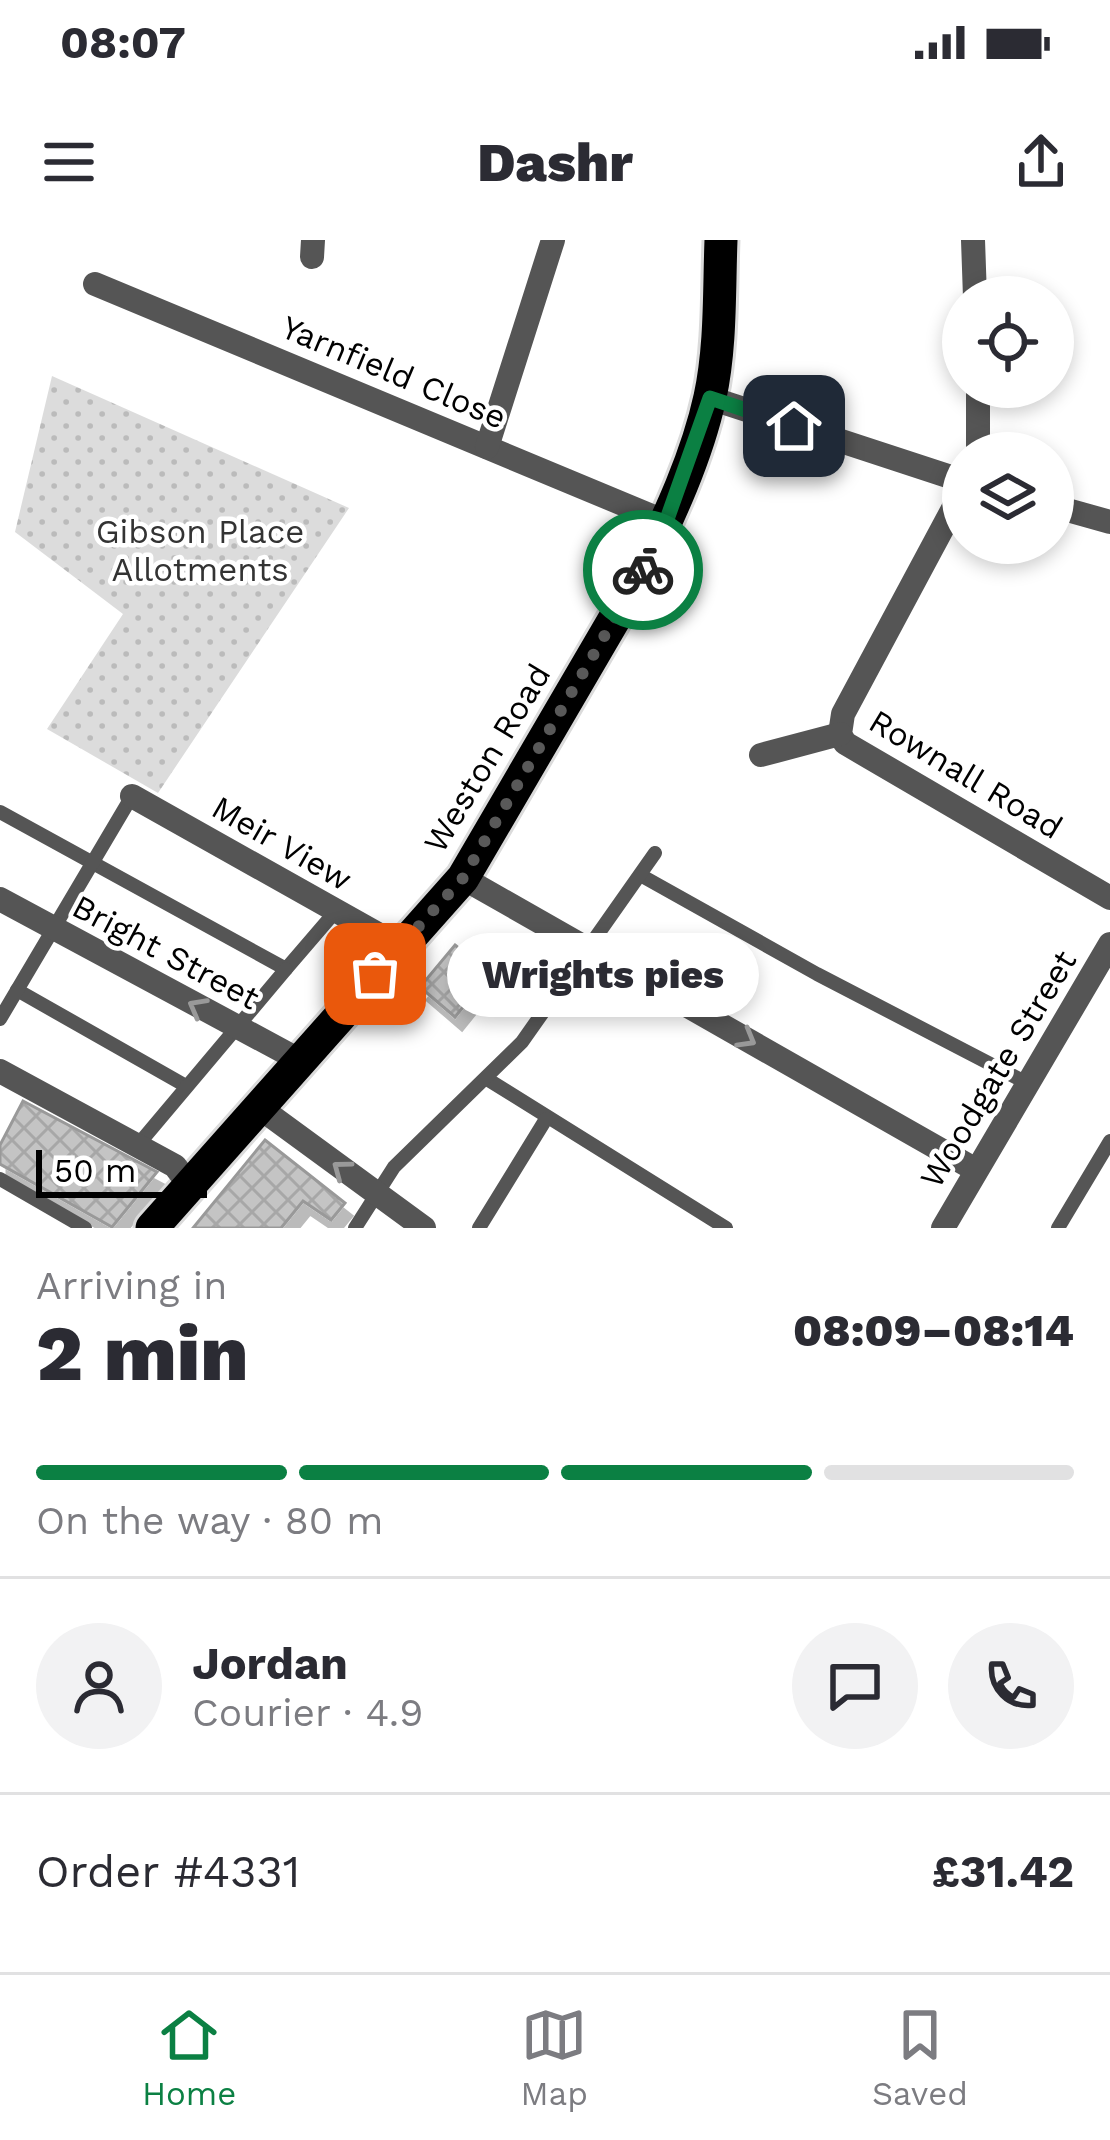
<!DOCTYPE html>
<meta charset="utf-8">
<style>
:root{--surface:#fff;--page:#f2f2f3;--text:#2b2b33;--muted:#7c7c81;--line:#e1e1e2;--accent:#0b8043}
body{margin:0;font-family:"Work Sans",sans-serif;background:var(--page);color:var(--text);height:100vh;display:flex;flex-direction:column;font-size:45px;white-space:nowrap}
*{box-sizing:border-box;margin:0}
p{font-size:39px;color:var(--muted)}
.icon{flex:none;width:66px;height:66px;fill:none;stroke:currentColor;stroke-width:2;stroke-linecap:round;stroke-linejoin:round}
.map{position:relative;height:988px;overflow:hidden}
.details{display:flex;flex-direction:column;background:var(--surface);flex:1}
.details>*{flex:none}
.tools{position:absolute;left:942px;top:36px;display:grid;gap:24px}
.tools a{display:grid;place-items:center;width:132px;height:132px;border-radius:50%;background:var(--surface);box-shadow:0 6px 18px #0003;font-size:60px}
.scale{position:absolute;left:36px;bottom:30px;width:171px;box-sizing:border-box;padding-left:12px;border:6px solid #000;border-top:0;font-size:33px;line-height:42px;white-space:nowrap;color:#000;-webkit-text-stroke:9px #fff;paint-order:stroke}
.pin{position:absolute;display:grid;place-items:center;width:102px;height:102px;color:#fff;margin:-51px;border-radius:24px;box-shadow:0 6px 18px #0006}
.courier{position:absolute;display:grid;place-items:center;width:120px;height:120px;margin:-60px;border:9px solid #0b8043;border-radius:50%;background:#fff;color:#222;box-shadow:0 3px 15px #0007}
.bubble{position:absolute;height:84px;border-radius:42px;background:var(--surface);box-shadow:0 6px 18px #0003;font-size:39px;font-weight:800;line-height:84px;text-align:center}
.headline em{font-style:normal;font-weight:800}
.headline div{display:flex;flex-direction:column-reverse}
.headline{display:flex;align-items:center;justify-content:space-between;height:204px;padding:0 36px}
h1{font-size:78px;font-weight:800;line-height:90px}
.bar{display:grid;grid-template-columns:repeat(4,1fr);gap:18px 12px;align-content:center;height:144px;padding:0 36px}
.bar i{height:15px;border-radius:9px;background:var(--line)}
.bar .current{background:var(--accent)}
.bar p{grid-column:span 4}
.line{display:flex;align-items:center;gap:30px;padding:0 36px;border-top:3px solid var(--line)}
.line div{flex:1}
.round{display:grid;place-items:center;flex:none;width:126px;height:126px;border-radius:63px;background:var(--page)}
.status{display:flex;justify-content:space-between;align-items:center;height:84px;padding:0 60px;background:var(--surface);direction:ltr}
.status svg{height:33px;fill:currentColor}
header{display:flex;justify-content:space-between;align-items:center;height:156px;padding:0 36px;background:var(--surface);font-size:54px;font-weight:800}
.tabs{display:flex;justify-content:space-around;align-items:center;height:168px;border-top:3px solid var(--line);background:var(--surface);font-size:33px;color:var(--muted)}
.tabs a{display:grid;justify-items:center;gap:6px}
.tabs .current{color:var(--accent)}
.map>svg:first-child{display:block}
.grass{fill:url(#grass-dots)}
.building{fill:url(#building-cross-hatch);stroke:#999;stroke-width:3;filter:url(#shadow)}
.lines{fill:none;stroke-linecap:round;stroke-linejoin:round}
.trunk-casing{stroke:#dbdbdb;stroke-width:39}
.service{stroke:#555;stroke-width:14}
.minor{stroke:#555;stroke-width:24}
.trunk{stroke:#000;stroke-width:33}
.oneway{stroke:#999}
.done{stroke:#595959;stroke-width:12;stroke-dasharray:0 21.6}
.route{stroke:#0b8043;stroke-width:15}
.labels{text-anchor:middle;dominant-baseline:central;stroke-width:9;stroke-linejoin:round;paint-order:stroke}
.street-label{font-size:33px;fill:#000;stroke:#fff}
.park-label{font-size:33px;fill:#333;stroke:#fff}
</style>
<div class="status"><b>08:07</b><svg viewBox="0 0 49 12"><path d="M0 12V9h3v3zM5 12V6h3v6zM10 12V3h3v9zM15 12V0h3v12zM26 1h20v11H26zM47 4h2v5h-2z"/></svg></div>
<header><svg class="icon" aria-label="menu" viewBox="0 0 24 24"><path d="M4 6h16M4 12h16M4 18h16"/></svg>Dashr<svg class="icon" aria-label="share" viewBox="0 0 24 24"><path d="M12 15V3M7 8l5-5 5 5M5 13v7h14v-7"/></svg></header>
<div class="map">
<svg width="1110" height="988" viewBox="0 0 1110 988">
<defs>
<pattern id="grass-dots" width="8" height="8" patternUnits="userSpaceOnUse" patternTransform="scale(3)"><rect width="8" height="8" fill="#dcdcdc"/><path d="M2 2h.1M6 6h.1" fill="none" stroke="#bbb" stroke-width="1.8" stroke-linecap="round"/></pattern>
<pattern id="building-cross-hatch" width="8" height="8" patternUnits="userSpaceOnUse" patternTransform="scale(3)"><rect width="8" height="8" fill="#c4c4c4"/><path d="M0 0l8 8M0 8l8-8" fill="none" stroke="#a7a7a7"/></pattern>
<filter id="shadow"><feDropShadow dx="7" dy="13" stdDeviation="0" flood-color="#0004"/></filter>
</defs>
<rect width="100%" height="100%" fill="#fff"/>
<path class="grass" d="M52,136L349,268L158,553L47,489L123,374L15,292Z"/>
<g class="building">
<path d="M455,705L490,734L455,777L420,747Z"/>
<path d="M23,861L157,932L112,987L0,924V905Z"/>
<path d="M265,900L345,963L331,980L303,961L281,988H193Z"/>
</g>
<g class="lines">
<g class="trunk-casing">
<path id="trunk" d="M152,988L463,638L643,330C669,276 697,217 710,157C721,106 719,52 721,0"/>
</g>
<g class="service">
<path d="M0,572L286,729L335,672"/>
<path d="M642,636L817,734L1027,843"/>
<path d="M17,750L186,846"/>
<path d="M0,779L132,556"/>
<path d="M487,839L726,988"/>
<path d="M137,906L286,729"/>
<path d="M0,939L85,988"/>
<path d="M355,988L394,927L522,802L655,613"/>
<path d="M479,988L546,879"/>
<path d="M1058,988L1110,901"/>
</g>
<g class="minor">
<path d="M973,0L975,57"/>
<path d="M312,17L313,0"/>
<path d="M95,44L666,282"/>
<path d="M978,147V213"/>
<path d="M710,158L963,241"/>
<path d="M487,207L553,0"/>
<path d="M963,250L843,474L840,494L845,503L1110,658"/>
<path d="M1053,266L1110,282"/>
<path d="M761,515L840,494"/>
<path d="M132,556L399,706"/>
<path d="M463,638L976,930"/>
<path d="M0,659L301,821"/>
<path d="M0,831L175,926L190,946"/>
<path d="M260,868L424,988"/>
<path d="M943,988L1110,704"/>
</g>
<use href="#trunk" class="trunk"/>
</g>
<defs><path id="oneway-chevron" d="M-2-3.5L2.5 0L-2 3.5" fill="none" stroke-width="1.6" stroke-linecap="round" stroke-linejoin="round" transform="scale(3)"/></defs>
<g class="oneway">
<use href="#oneway-chevron" transform="translate(197 767) rotate(-151)"/>
<use href="#oneway-chevron" transform="translate(747 799) rotate(30)"/>
<use href="#oneway-chevron" transform="translate(341 929) rotate(-143)"/>
</g>
<g class="lines">
<path class="done" d="M375,734L463,638L643,330"/>
<path class="route" d="M643,330L666,282L710,158L794,186"/>
</g>
<g class="labels">
<g class="street-label">
<text transform="translate(394 132) rotate(23)">Yarnfield Close</text>
<text transform="translate(487 518) rotate(-59)">Weston Road</text>
<text transform="translate(966 534) rotate(31)">Rownall Road</text>
<text transform="translate(282 603) rotate(30)">Meir View</text>
<text transform="translate(166 712) rotate(28)">Bright Street</text>
<text transform="translate(998 829) rotate(-59)">Woodgate Street</text>
</g>
<g class="park-label">
<text x="200" y="291">Gibson Place<tspan x="200" dy="38">Allotments</tspan></text>
</g>
</g>
</svg>
<div class="tools">
<a><svg class="icon" aria-label="locate" viewBox="0 0 24 24"><circle cx="12" cy="12" r="6"/><path d="M12 2v4M12 18v4M2 12h4M18 12h4"/></svg></a>
<a><svg class="icon" aria-label="layers" viewBox="0 0 24 24"><path d="M12 4l9 5-9 5-9-5zM3 14l9 5 9-5"/></svg></a>
</div>
<div class="scale">50 m</div>
<div class="pin" style="left:375px;top:734px;background:#ea580c"><svg class="icon" aria-label="bag" viewBox="0 0 24 24"><path d="M5 8h14l-1 12H6zM9 8a3 3 0 0 1 6 0"/></svg></div>
<div class="pin" style="left:794px;top:186px;background:#1f2937"><svg class="icon" aria-label="home" viewBox="0 0 24 24"><path d="M3 11l9-7 9 7M6 9v11h12V9"/></svg></div>
<div class="courier" style="left:643px;top:330px"><svg class="icon" aria-label="bike" viewBox="0 0 24 24"><circle cx="6" cy="16" r="4"/><circle cx="18" cy="16" r="4"/><path d="M6 16l4-8h5l3 8M10 8l3 8H6M13 5h3"/></svg></div>
<div class="bubble" style="left:447px;top:693px;width:312px">Wrights pies</div>
</div>
<section class="details">
<div class="headline"><div><h1>2 min</h1><p>Arriving in</p></div><em>08:09–08:14</em></div>
<div class="bar"><i class="current"></i><i class="current"></i><i class="current"></i><i></i><p>On the way · 80 m</p></div>
<div class="line" style="height:216px"><a class="round"><svg class="icon" aria-label="person" viewBox="0 0 24 24"><circle cx="12" cy="8" r="4"/><path d="M4 21q1-7 8-7t8 7"/></svg></a><div><b>Jordan</b><p>Courier · 4.9</p></div><a class="round"><svg class="icon" aria-label="chat" viewBox="0 0 24 24"><path d="M4 5h16v11H9l-5 4z"/></svg></a><a class="round"><svg class="icon" aria-label="phone" viewBox="0 0 24 24"><path d="M5 4h4l2 5-3 2q2 4 5 5l2-3 5 2v4C11 20 4 13 5 4z"/></svg></a></div>
<div class="line" style="height:156px"><div>Order #4331</div><b>£31.42</b></div>
</section>
<nav class="tabs">
<a class="current"><svg class="icon" aria-label="home" viewBox="0 0 24 24"><path d="M3 11l9-7 9 7M6 9v11h12V9"/></svg>Home</a>
<a><svg class="icon" aria-label="map" viewBox="0 0 24 24"><path d="M3 6l6-2 6 2 6-2v14l-6 2-6-2-6 2zM9 4v14M15 6v14"/></svg>Map</a>
<a><svg class="icon" aria-label="saved" viewBox="0 0 24 24"><path d="M7 4h10v16l-5-4-5 4z"/></svg>Saved</a>
</nav>
